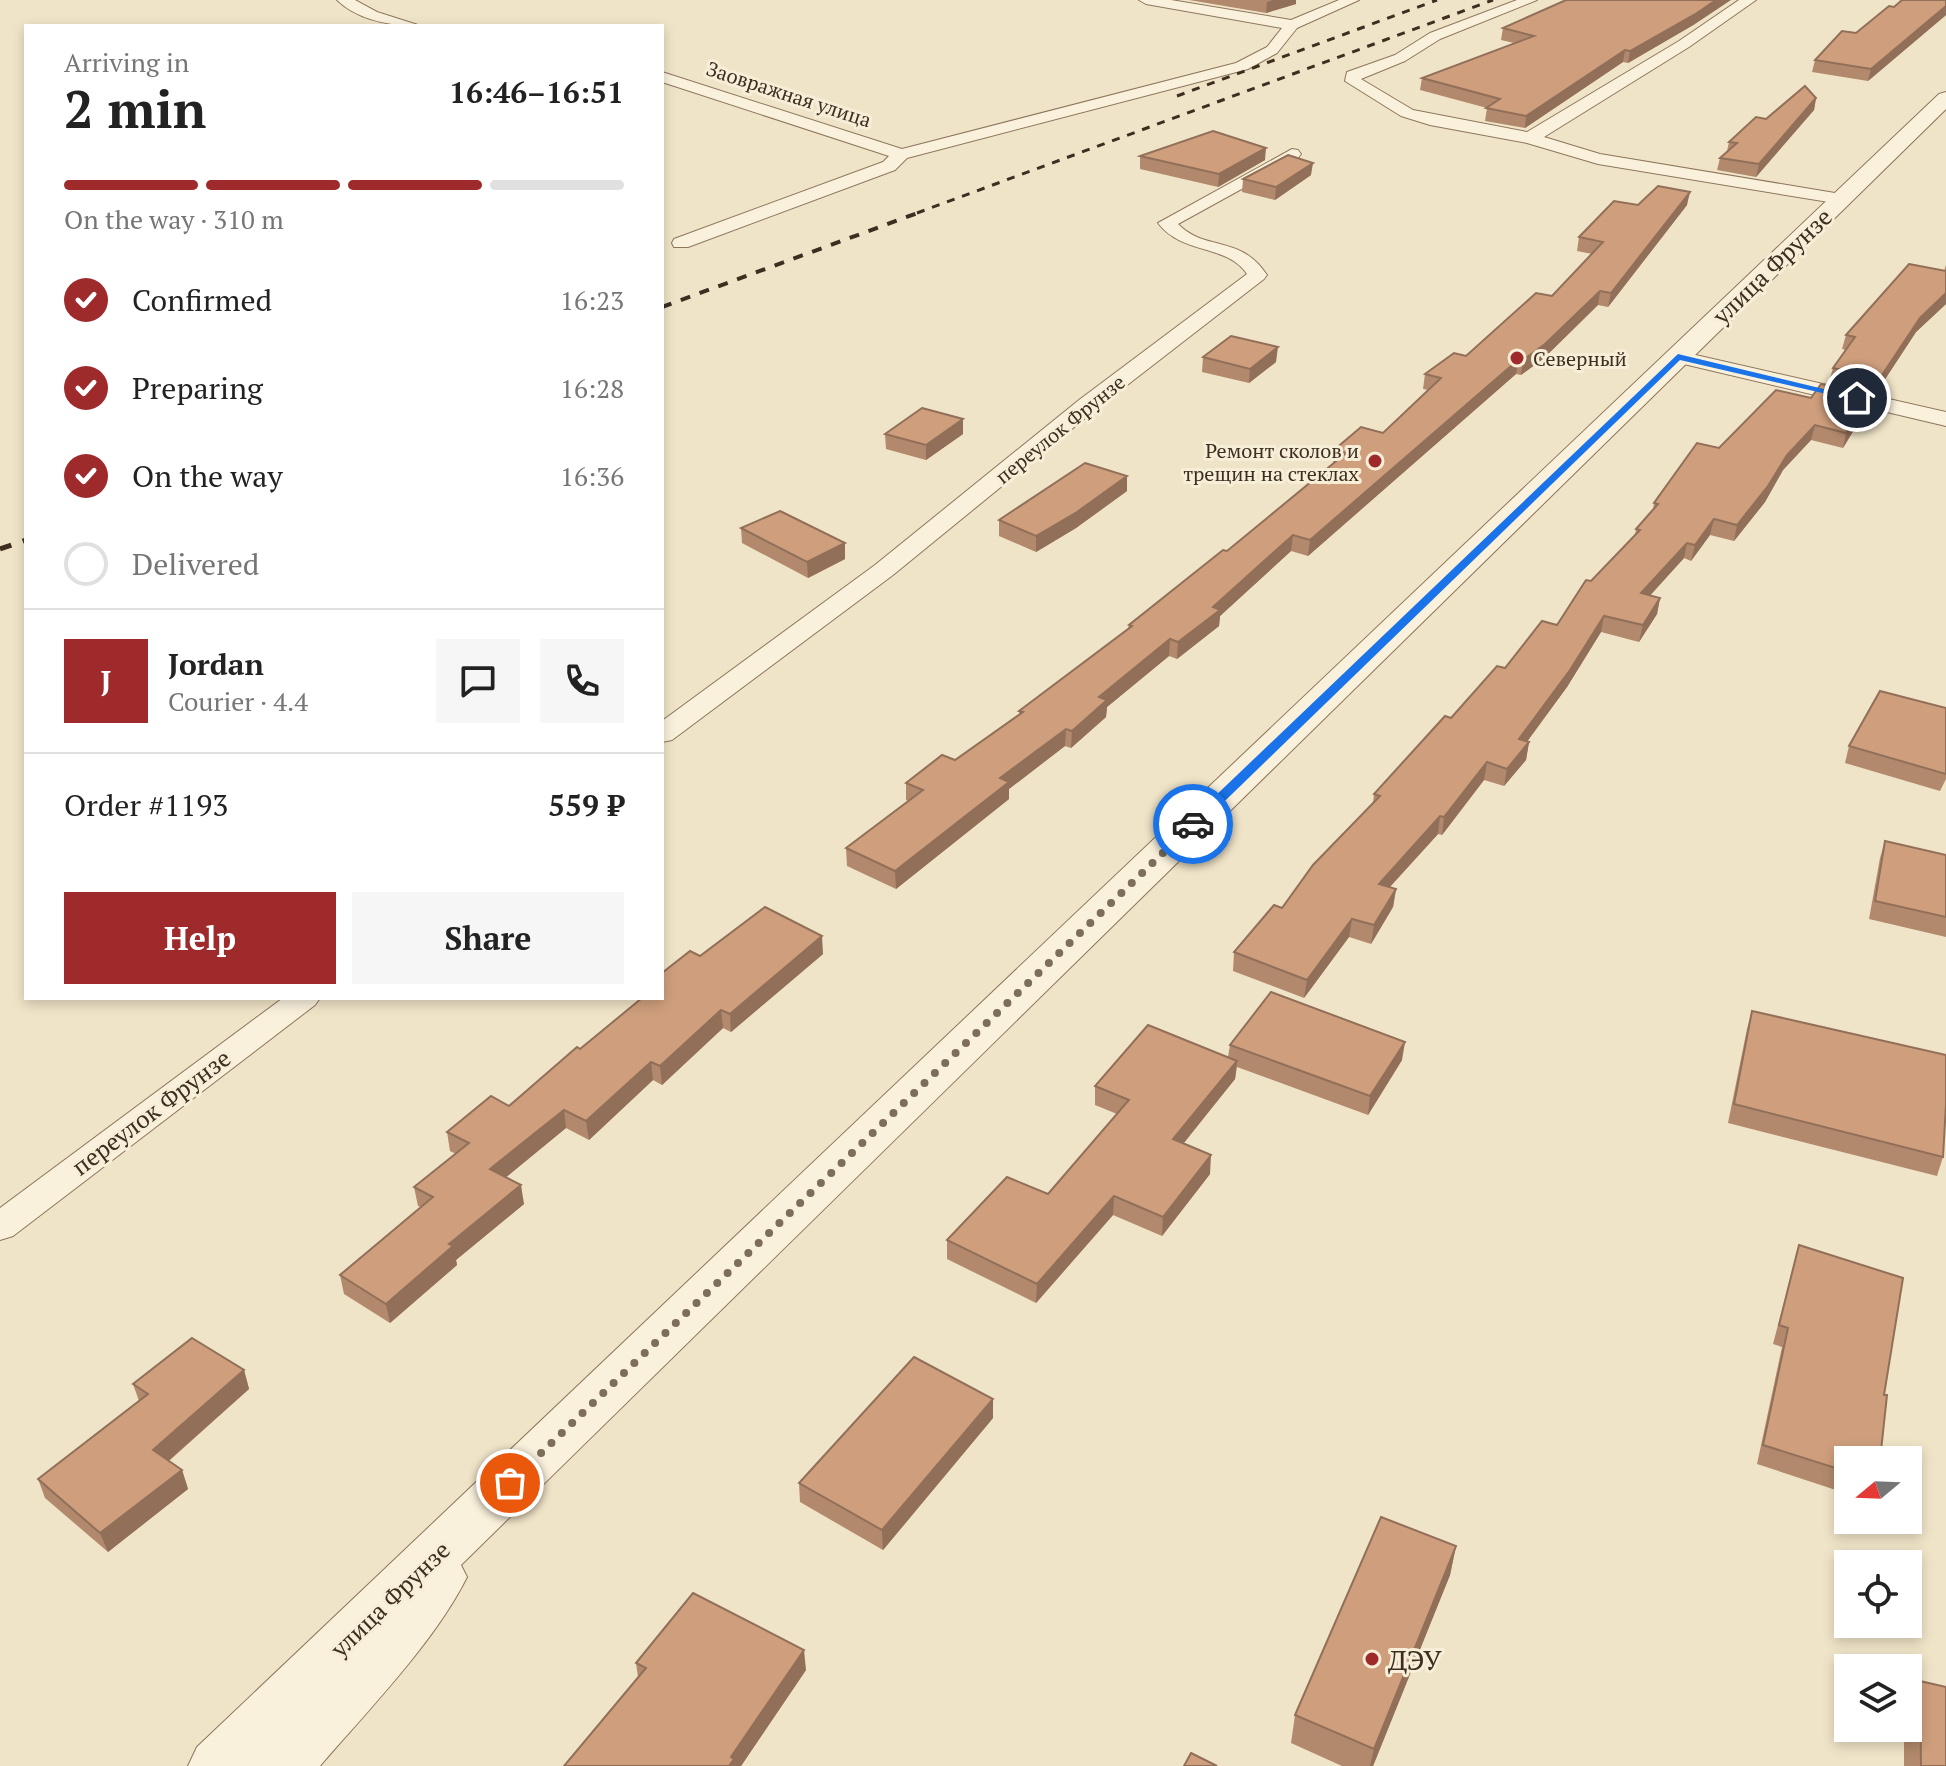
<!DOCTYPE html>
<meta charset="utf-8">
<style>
:root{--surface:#fff;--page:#f6f6f6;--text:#222;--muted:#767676;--line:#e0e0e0;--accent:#9e2a2b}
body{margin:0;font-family:"PT Serif",serif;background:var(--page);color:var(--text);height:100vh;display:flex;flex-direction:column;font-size:30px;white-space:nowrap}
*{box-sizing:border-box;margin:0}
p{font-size:26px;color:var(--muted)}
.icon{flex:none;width:44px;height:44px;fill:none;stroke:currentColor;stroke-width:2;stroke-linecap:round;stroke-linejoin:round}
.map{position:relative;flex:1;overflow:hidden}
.details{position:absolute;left:24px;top:24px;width:640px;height:976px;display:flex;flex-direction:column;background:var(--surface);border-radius:0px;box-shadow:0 4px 12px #0003}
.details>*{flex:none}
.needle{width:52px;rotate:251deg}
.fabs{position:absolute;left:1834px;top:1446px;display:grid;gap:16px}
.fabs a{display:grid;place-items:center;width:88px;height:88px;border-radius:0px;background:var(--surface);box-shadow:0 4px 12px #0003;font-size:40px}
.pin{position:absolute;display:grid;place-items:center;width:68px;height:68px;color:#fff;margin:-34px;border:4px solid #fff;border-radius:50%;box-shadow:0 2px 8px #0007}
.courier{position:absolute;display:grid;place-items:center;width:80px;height:80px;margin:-40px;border:6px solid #1a73e8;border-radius:50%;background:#fff;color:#222;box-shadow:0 2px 10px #0007}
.headline em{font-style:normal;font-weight:800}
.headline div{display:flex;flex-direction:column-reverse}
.headline{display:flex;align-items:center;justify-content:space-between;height:136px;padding:0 40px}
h1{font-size:52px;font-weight:800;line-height:60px}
.bar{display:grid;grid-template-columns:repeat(4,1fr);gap:12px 8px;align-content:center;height:96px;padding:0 40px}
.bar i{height:10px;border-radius:6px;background:var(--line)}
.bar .current{background:var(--accent)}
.bar p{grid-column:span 4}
.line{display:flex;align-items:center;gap:20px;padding:0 40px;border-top:2px solid var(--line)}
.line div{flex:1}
.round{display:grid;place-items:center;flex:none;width:84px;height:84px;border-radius:0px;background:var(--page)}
ol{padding:0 40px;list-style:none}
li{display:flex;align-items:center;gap:24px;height:88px}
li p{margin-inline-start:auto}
li .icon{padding:8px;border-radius:50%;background:var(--accent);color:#fff;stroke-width:4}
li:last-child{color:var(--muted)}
li i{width:44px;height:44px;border:4px solid var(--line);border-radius:50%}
.primary-button{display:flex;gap:16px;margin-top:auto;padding:16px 40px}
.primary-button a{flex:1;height:92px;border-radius:0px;background:var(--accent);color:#fff;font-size:32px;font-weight:800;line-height:92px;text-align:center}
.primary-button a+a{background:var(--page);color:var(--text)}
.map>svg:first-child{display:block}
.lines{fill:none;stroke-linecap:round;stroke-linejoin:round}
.minor-casing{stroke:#8d765c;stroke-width:2}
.tertiary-casing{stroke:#8d765c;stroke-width:2}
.minor{fill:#faf1dc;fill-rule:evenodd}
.tertiary{fill:#faf1dc;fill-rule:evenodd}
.rail-far2{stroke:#3d2e20;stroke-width:3;stroke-dasharray:8 8;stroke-linecap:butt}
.rail-far1{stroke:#3d2e20;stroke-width:4;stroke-dasharray:10 10;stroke-linecap:butt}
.rail{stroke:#3d2e20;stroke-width:5;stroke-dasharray:12 12;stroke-linecap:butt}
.wall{fill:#b2896c}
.shaded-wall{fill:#916f58}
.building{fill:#cf9f7d;stroke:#916f58;stroke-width:2}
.route{fill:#1a73e8}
.done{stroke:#7c6e5b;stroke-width:8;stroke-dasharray:0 14.4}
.poi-dot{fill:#9e2a2b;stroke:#f7eed8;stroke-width:3}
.labels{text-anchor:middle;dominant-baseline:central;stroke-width:6;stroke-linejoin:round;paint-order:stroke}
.far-street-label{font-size:20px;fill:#3d2e20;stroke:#f7eed8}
.far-poi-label{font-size:20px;fill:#3d2e20;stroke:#f7eed8;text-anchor:start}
.street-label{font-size:24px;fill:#3d2e20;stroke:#f7eed8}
.near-poi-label{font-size:28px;fill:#3d2e20;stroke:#f7eed8;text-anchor:start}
</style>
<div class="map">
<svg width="1946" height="1766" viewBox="0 0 1946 1766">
<rect width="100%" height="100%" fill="#f0e4c8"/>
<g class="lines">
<g class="minor-casing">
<g id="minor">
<path d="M337,0H355L377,12L421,26C392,26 359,21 337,0Z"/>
<path d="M1139,0H1171L1291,20L1339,0H1359L1297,28L1277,53L1248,69L907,158L895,170L688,247H674L672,243L674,239L883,162L889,156L662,82V72L902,149L1236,63L1267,47L1282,28L1146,4Z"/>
<path d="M1517,0H1537L1440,39L1405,61L1361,79L1413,110L1527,132L1679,41L1739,0H1756L1689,47L1544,137L1600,154L1841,194L1850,199L1841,204L1598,164L1527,143L1430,125L1401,116L1345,81L1347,72L1395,55L1430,33Z"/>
<path d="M1292,149L1298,150L1301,154L1298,158L1178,224C1205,252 1240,234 1267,275L1264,279L1095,410L893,575L672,740L662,742V721L875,565L1079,400L1247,274C1227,244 1182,255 1158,223Z"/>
<path d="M1678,351L1946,412V426L1671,361L1668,357L1671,353Z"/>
<path d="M283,998H320L315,1005L13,1236L0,1240V1208Z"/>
</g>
</g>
<g class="tertiary-casing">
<path id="tertiary" d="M1946,92V109L461,1565L467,1577C434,1643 368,1710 320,1766H188L197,1747L1939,94Z"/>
</g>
<use href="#minor" class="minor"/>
<use href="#tertiary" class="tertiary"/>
<g class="rail-far2">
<path d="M1177,96L1437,0"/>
<path d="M917,213L1493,0"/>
</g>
<path class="rail-far1" d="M662,307L923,211"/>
<path class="rail" d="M0,549L26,540"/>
</g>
<g class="wall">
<path d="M1189,0H1296V4L1266,13Z"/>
<path d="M1946,0V15L1868,81L1812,72L1815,60L1856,33L1894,7Z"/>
<path d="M1695,24L1628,63L1623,62L1525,128L1485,121L1487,108L1420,90L1422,78L1514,43L1501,40L1503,28Z"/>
<path d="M1816,98L1814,110L1756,177L1717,170L1720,158L1727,151L1729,142L1766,119Z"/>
<path d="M1140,156L1265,160L1218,187L1140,169Z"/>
<path d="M1311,175L1275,200L1242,192L1243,179Z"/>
<path d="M1638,205H1687L1608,307L1598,305L1543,359L1521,375L1516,374L1308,556L1291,551L1220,616L1219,626L1177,659L1169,656L1107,707L1106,717L1071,748L1065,746L1009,789V799L896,889L847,866L846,848L908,801L906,800V783L955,760L1019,715V711L1128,629L1129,625L1227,551L1333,464L1334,450L1383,433L1428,390L1423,389L1425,374L1466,356L1552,296L1592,254L1577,251L1579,237Z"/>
<path d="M1946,265V304L1916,332L1876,393L1829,382L1833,368L1846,350L1842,349L1846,335L1944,271Z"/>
<path d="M1203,357L1276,362L1249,383L1202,372Z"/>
<path d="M1870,395L1866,410L1843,448L1811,440L1783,470L1765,502L1734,541L1710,535L1691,561L1684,558L1650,595L1660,598L1657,614L1639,642L1601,632L1567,687L1527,742H1529L1526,760L1504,786L1484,780L1442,835L1438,834L1390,887L1396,889L1393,907L1371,944L1349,937L1304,998L1233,971L1234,952L1282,908L1373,803L1374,794L1451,718L1505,668L1557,625L1591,581L1635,536L1636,529L1653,510L1654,503L1719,448L1811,398Z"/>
<path d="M885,434H963L926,460L886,449Z"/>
<path d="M1127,491L1076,528L1036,552L999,536V520Z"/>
<path d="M741,528L845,543V559L808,578L742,543Z"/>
<path d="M1946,708V779L1940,791L1845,763L1849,746Z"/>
<path d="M1885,841L1946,855V937L1869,919L1880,858Z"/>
<path d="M823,954L731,1032L723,1028L662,1085L653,1080L589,1140L566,1128L506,1177L524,1204L456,1260L457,1265L390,1323L344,1294L340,1275L421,1207L418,1206L414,1187L456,1154L450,1151L447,1132L509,1106L700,956Z"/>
<path d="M1752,1011L1943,1157L1937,1176L1728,1123L1747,1029Z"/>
<path d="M1230,1045L1402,1060L1368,1115L1237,1067L1235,1079L1183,1143L1210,1174L1162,1236L1113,1215L1036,1303L947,1259V1240L1048,1194L1117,1114L1095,1105V1086L1228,1057Z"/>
<path d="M1799,1245L1884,1395L1848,1460V1494L1757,1464L1782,1347L1773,1344Z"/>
<path d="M244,1370L249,1389L169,1461L182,1470L188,1489L108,1552L45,1498L38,1479L139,1401L133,1384Z"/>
<path d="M993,1399V1418L883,1550L800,1502L799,1483Z"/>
<path d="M1456,1546L1450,1575L1373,1766H1342L1291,1743L1295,1715Z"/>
<path d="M636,1663L806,1670L741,1766H564L638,1677Z"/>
<path d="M1920,1681L1946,1766H1904V1728H1908V1709Z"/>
</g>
<g class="shaded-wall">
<path d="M1273,0H1296V4L1266,13L1267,2Z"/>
<path d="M1716,0H1731L1695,24L1628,63L1630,51Z"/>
<path d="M1946,6V15L1868,81L1871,69Z"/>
<path d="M1625,50L1623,62L1525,128L1526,116Z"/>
<path d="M1816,98L1814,110L1756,177L1759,164Z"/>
<path d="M1266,148L1265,160L1218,187L1219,174Z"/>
<path d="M1313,163L1311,175L1275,200L1276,187Z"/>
<path d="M1690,192L1687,205L1608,307L1611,293Z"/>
<path d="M1600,291L1598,305L1543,359L1521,375L1523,360Z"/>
<path d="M1946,293V304L1916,332L1876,393L1880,378L1920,318Z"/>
<path d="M1278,347L1276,362L1249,383L1250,369Z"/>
<path d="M1519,359L1516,374L1308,556L1310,540Z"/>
<path d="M1870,395L1866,410L1843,448L1846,433Z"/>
<path d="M963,419V434L926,460V445Z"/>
<path d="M1815,425L1811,440L1783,470L1765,502L1734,541L1737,525L1787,455Z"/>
<path d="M1127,476V491L1076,528L1036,552V536Z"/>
<path d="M1714,519L1710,535L1691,561L1695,545Z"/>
<path d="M1293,535L1291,551L1220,616L1219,626L1177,659L1178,642L1213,607Z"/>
<path d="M845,543V559L808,578L807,562Z"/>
<path d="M1687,543L1684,558L1638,609L1641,593Z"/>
<path d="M1660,598L1657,614L1639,642L1643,625Z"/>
<path d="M1604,616L1601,632L1567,687L1516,756L1519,739Z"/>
<path d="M1170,639L1169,656L1107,707L1106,717L1071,748L1072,731L1099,697Z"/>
<path d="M1066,729L1065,746L1009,789V799L896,889L895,871L1000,778Z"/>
<path d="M1529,742L1526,760L1504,786L1507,769Z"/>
<path d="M1487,762L1484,780L1442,835L1444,817Z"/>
<path d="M1440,816L1438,834L1376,902L1379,884Z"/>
<path d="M1396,889L1393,907L1371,944L1374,925Z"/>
<path d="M1352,919L1349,937L1304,998L1307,980Z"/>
<path d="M822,936L823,954L731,1032L730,1014Z"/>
<path d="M721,1010L723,1028L662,1085L660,1066Z"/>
<path d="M1405,1042L1402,1060L1368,1115L1370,1096Z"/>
<path d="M1237,1061L1235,1079L1172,1158L1173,1139Z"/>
<path d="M651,1062L653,1080L589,1140L586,1121Z"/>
<path d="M564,1110L566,1128L493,1188L490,1169Z"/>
<path d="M1211,1155L1210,1174L1162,1236L1163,1217Z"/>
<path d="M521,1185L524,1204L456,1260L457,1265L390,1323L386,1304L449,1244Z"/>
<path d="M1114,1196L1113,1215L1036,1303L1037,1284Z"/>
<path d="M244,1370L249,1389L159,1469L153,1450Z"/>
<path d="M993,1399V1418L883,1550L882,1530Z"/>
<path d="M182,1470L188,1489L108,1552L100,1533Z"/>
<path d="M1456,1546L1450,1575L1373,1766H1370L1374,1749Z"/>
<path d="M804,1650L806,1670L741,1766H729L731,1757Z"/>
</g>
<g class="building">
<path d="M1566,0H1716L1697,13L1630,51L1625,50L1526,116L1486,108L1500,99L1422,78L1534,36L1503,28Z"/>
<path d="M1902,0H1946V6L1871,69L1815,60L1842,31L1856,33L1889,6L1894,7Z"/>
<path d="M1805,86L1816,98L1759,164L1720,158L1737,143L1729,142L1756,117L1766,119Z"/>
<path d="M1213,131L1266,148L1219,174L1140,156Z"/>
<path d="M1288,155L1313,163L1276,187L1243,179Z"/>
<path d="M1658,186L1690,192L1611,293L1600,291L1545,344L1523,360L1519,359L1310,540L1293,535L1213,607L1220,610L1178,642L1170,639L1099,697L1107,700L1072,731L1066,729L1000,778L1009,782L895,871L846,848L923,790L906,783L942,755L955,760L1023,712L1019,711L1132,626L1129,625L1223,550L1227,551L1346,453L1334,450L1361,427L1383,433L1441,378L1425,374L1454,353L1466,356L1536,293L1552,296L1603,242L1579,237L1614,201L1638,205Z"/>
<path d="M1909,264L1946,271V293L1920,318L1880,378L1833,368L1855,337L1846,335Z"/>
<path d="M1231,336L1278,347L1250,369L1203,357Z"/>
<path d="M1821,384L1870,395L1846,433L1815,425L1787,455L1768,486L1737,525L1714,519L1695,545L1687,543L1641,593L1660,598L1643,625L1604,616L1570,670L1519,739L1529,742L1507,769L1487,762L1444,817L1440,816L1379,884L1396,889L1374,925L1352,919L1307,980L1234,952L1274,905L1282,908L1313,865L1380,796L1374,794L1445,716L1451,718L1497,666L1505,668L1542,621L1557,625L1586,580L1591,581L1640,530L1636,529L1658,504L1654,503L1697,443L1719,448L1776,390L1811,398Z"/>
<path d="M922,408L963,419L926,445L885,434Z"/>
<path d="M1085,463L1127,476L1077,512L1036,536L999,520Z"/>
<path d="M780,511L845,543L807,562L741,528Z"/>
<path d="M1880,691L1946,708V774L1849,746Z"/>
<path d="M1885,841L1946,855V917L1875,901Z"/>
<path d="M765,907L822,936L730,1014L721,1010L660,1066L651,1062L586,1121L564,1110L490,1169L521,1185L449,1244L453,1246L386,1304L340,1275L433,1197L414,1187L469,1143L447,1132L491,1096L509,1106L577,1047L580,1049L642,998H662V973L690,951L700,956Z"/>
<path d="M1271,992L1405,1042L1370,1096L1230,1045Z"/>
<path d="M1752,1011L1946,1055V1104L1943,1157L1734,1104Z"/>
<path d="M1148,1025L1237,1061L1173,1139L1211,1155L1163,1217L1114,1196L1037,1284L947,1240L1007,1177L1048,1194L1129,1100L1095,1086Z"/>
<path d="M1799,1245L1903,1278L1884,1395H1887L1880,1460H1848V1472L1763,1445L1788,1328L1779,1325Z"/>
<path d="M192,1338L244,1370L153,1450L182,1470L100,1533L38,1479L148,1394L133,1384Z"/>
<path d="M914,1357L993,1399L882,1530L799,1483Z"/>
<path d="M1381,1517L1456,1546L1374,1749L1295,1715Z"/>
<path d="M693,1593L804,1650L731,1757L734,1759L729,1766H564L646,1668L636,1663Z"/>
<path d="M1920,1681L1946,1687V1766H1921Z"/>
<path d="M1191,1753L1217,1766H1184Z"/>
</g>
<path class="route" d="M1678,354L1861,398L1857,401L1680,360L1198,827H1189V821Z"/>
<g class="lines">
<path class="done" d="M510,1483L1193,824"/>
</g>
<g class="poi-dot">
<circle cx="1517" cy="358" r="8"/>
<circle cx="1375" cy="461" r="8"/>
<circle cx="1372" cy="1659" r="8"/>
</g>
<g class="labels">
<g class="far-street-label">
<text transform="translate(789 94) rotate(18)">Заовражная улица</text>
<text transform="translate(1060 429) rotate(-39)">переулок Фрунзе</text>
</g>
<g class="far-poi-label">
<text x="1533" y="358">Северный</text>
<text x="1359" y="450" text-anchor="end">Ремонт сколов и<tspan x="1359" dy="23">трещин на стеклах</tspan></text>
</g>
<g class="street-label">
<text transform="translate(1772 266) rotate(-44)">улица Фрунзе</text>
<text transform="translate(151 1112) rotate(-37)">переулок Фрунзе</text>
<text transform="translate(390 1599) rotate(-44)">улица Фрунзе</text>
</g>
<g class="near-poi-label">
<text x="1388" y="1659">ДЭУ</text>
</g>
</g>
</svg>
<div class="fabs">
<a><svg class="needle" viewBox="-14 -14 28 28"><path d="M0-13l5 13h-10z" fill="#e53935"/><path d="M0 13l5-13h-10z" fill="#767676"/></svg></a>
<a><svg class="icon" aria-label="locate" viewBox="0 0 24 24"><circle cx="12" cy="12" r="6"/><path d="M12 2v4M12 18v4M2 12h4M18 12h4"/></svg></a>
<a><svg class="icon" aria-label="layers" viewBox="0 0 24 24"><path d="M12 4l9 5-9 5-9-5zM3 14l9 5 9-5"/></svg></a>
</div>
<div class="pin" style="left:510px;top:1483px;background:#ea580c"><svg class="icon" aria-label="bag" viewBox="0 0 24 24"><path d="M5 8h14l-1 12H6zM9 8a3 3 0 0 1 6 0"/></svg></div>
<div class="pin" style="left:1857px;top:398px;background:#1f2937"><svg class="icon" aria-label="home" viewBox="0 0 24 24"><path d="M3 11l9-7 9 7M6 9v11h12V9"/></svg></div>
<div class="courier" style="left:1193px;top:824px"><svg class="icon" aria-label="car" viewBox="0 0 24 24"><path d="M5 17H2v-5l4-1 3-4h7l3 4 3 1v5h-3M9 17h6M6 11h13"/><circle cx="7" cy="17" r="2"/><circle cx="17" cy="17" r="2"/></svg></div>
<section class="details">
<div class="headline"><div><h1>2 min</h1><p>Arriving in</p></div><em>16:46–16:51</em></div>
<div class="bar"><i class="current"></i><i class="current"></i><i class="current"></i><i></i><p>On the way · 310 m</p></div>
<ol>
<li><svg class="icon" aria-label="check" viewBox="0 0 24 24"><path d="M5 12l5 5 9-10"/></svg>Confirmed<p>16:23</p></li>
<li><svg class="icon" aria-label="check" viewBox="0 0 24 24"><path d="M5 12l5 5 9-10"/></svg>Preparing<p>16:28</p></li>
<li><svg class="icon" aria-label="check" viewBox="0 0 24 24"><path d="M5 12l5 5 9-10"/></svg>On the way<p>16:36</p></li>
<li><i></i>Delivered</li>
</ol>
<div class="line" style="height:144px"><b class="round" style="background:var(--accent);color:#fff">J</b><div><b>Jordan</b><p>Courier · 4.4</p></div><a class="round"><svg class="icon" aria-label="chat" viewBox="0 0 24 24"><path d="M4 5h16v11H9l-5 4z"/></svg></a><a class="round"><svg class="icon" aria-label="phone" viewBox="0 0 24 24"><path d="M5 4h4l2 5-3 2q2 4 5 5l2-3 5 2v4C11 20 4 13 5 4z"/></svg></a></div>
<div class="line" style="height:104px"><div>Order #1193</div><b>559 ₽</b></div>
<div class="primary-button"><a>Help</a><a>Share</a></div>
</section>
</div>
